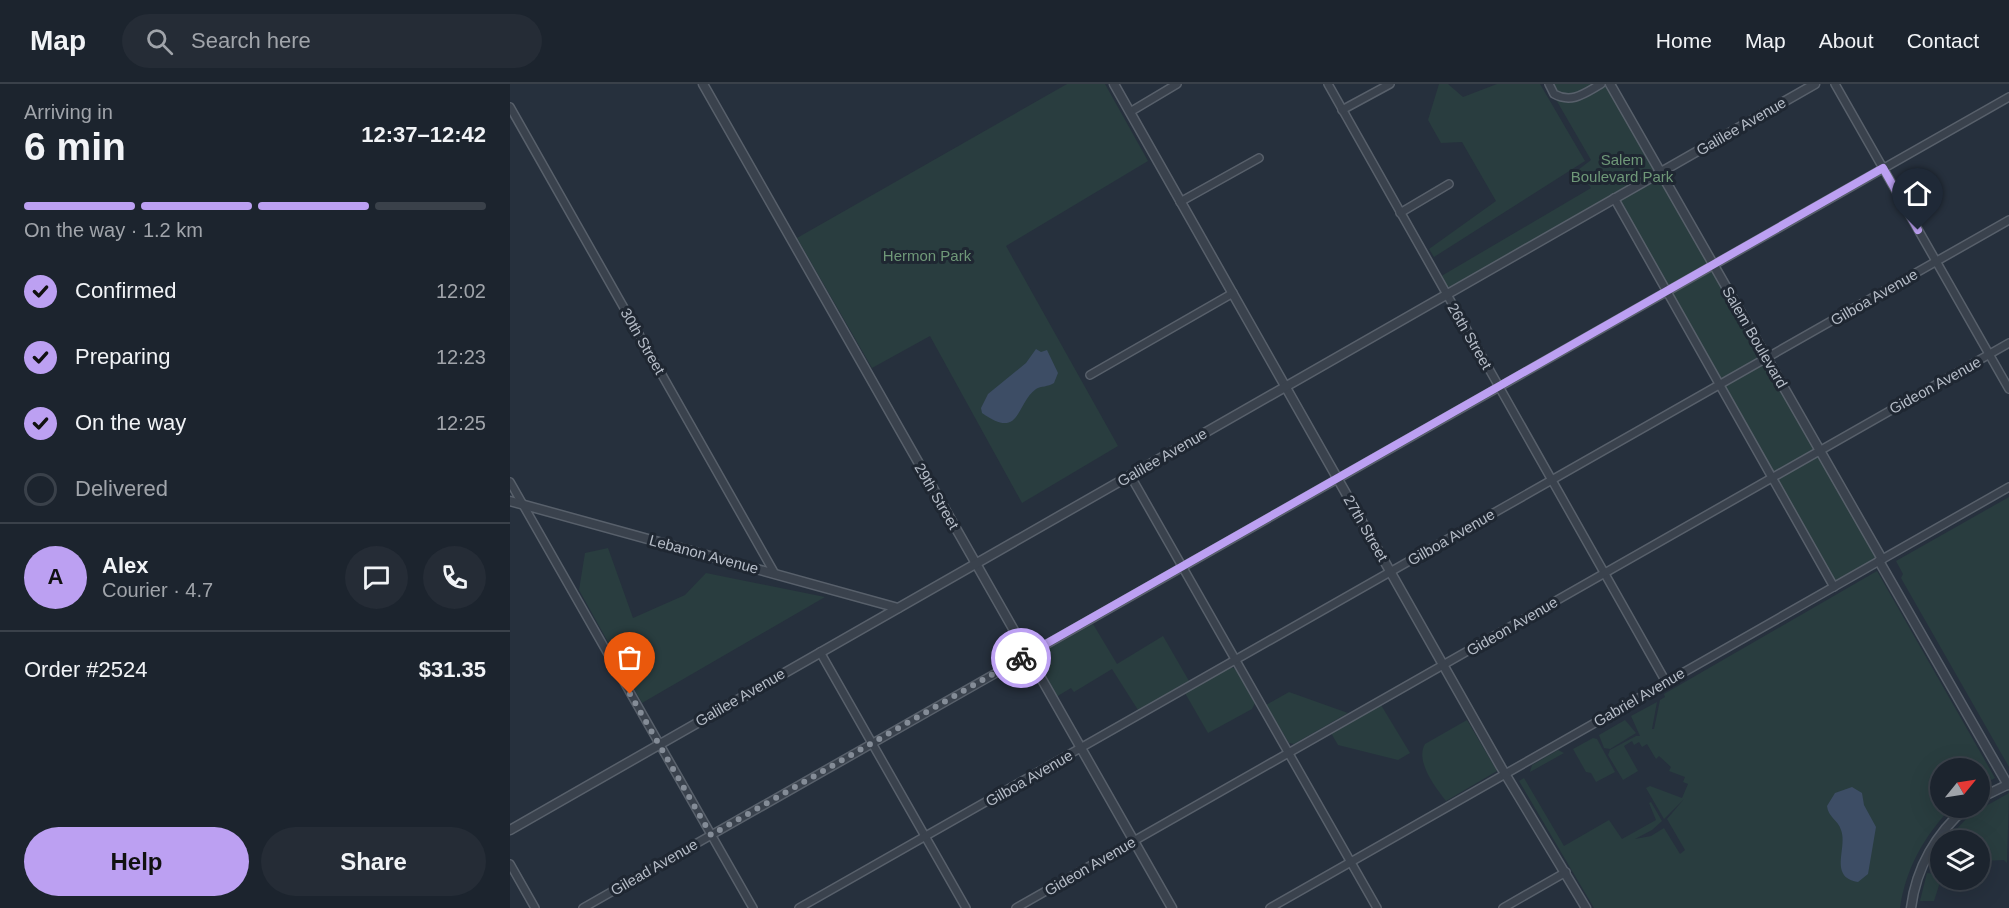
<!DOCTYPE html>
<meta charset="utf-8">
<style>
:root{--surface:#1c242e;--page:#252c36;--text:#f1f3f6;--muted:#a0a4aa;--line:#3a414a;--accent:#bca0f2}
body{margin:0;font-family:Helvetica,sans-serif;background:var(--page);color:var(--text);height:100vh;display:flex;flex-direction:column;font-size:22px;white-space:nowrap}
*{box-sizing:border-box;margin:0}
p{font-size:20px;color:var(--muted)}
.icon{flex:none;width:33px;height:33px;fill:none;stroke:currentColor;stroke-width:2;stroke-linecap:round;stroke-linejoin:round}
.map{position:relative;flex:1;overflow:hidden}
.details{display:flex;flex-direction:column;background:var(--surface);width:510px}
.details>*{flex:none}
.needle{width:39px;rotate:60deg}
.buttons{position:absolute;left:1420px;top:674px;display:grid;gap:12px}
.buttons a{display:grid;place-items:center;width:60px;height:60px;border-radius:50%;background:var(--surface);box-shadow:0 6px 24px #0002,0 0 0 2px var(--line);font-size:30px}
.pin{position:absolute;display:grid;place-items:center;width:51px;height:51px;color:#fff;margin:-62px -26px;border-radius:50% 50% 50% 0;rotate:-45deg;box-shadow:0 0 6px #0007}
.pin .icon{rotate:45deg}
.courier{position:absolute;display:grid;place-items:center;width:60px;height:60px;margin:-30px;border:4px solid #bca0f2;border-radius:50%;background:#fff;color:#222;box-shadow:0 2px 8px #0007}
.head em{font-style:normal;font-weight:800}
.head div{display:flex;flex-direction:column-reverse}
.head{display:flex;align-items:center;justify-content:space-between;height:102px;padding:0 24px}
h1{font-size:39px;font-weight:800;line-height:45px}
.bar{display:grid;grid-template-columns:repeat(4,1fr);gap:9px 6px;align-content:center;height:72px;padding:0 24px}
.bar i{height:8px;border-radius:4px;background:var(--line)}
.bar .current{background:var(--accent)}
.bar p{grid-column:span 4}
.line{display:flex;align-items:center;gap:15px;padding:0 24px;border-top:2px solid var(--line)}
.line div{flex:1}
.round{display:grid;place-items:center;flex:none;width:63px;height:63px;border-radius:32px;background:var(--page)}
ol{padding:0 24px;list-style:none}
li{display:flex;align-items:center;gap:18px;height:66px}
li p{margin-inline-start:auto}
li .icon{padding:6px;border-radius:50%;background:var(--accent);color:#111;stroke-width:4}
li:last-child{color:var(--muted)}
li i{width:33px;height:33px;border:3px solid var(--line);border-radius:50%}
.button{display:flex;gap:12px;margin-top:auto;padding:12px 24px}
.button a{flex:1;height:69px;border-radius:36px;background:var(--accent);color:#111;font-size:24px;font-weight:800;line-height:69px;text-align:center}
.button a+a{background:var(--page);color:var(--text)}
header{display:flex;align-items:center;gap:36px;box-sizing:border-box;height:84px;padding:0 30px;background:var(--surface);border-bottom:2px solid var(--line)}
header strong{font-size:28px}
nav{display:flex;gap:33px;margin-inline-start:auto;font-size:21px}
.search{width:420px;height:54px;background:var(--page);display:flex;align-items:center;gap:15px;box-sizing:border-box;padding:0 21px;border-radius:33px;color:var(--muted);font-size:22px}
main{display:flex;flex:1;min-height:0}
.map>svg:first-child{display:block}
.green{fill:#293d3f}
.water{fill:#3d4d65}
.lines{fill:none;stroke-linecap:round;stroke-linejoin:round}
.minor-casing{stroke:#58606b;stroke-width:10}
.tertiary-casing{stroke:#58606b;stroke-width:11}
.minor{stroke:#3a424d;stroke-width:7}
.tertiary{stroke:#3a424d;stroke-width:8}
.done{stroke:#848c97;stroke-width:6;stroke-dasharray:0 10.8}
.route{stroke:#bca0f2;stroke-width:8}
.labels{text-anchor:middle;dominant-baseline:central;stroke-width:6;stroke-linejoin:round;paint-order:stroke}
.street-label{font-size:15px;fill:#b6bdc8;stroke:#1f2732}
.park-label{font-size:15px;fill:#6f9878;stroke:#1f2732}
</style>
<header>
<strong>Map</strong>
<div class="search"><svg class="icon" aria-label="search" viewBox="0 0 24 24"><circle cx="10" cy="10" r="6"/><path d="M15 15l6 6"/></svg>Search here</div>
<nav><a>Home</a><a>Map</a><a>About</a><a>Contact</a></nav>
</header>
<main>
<section class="details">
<div class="head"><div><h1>6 min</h1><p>Arriving in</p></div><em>12:37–12:42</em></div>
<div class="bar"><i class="current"></i><i class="current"></i><i class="current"></i><i></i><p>On the way · 1.2 km</p></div>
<ol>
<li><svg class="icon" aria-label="check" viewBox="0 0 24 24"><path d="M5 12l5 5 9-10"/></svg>Confirmed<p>12:02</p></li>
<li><svg class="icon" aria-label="check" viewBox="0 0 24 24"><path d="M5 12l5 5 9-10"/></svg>Preparing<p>12:23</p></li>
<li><svg class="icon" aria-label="check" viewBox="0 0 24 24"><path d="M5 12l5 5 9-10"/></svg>On the way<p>12:25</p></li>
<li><i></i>Delivered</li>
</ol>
<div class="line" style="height:108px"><b class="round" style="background:var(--accent);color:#111">A</b><div><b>Alex</b><p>Courier · 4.7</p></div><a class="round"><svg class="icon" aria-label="chat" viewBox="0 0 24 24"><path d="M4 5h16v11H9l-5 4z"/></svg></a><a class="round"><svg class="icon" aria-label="phone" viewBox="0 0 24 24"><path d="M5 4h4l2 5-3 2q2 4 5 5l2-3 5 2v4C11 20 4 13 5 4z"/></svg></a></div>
<div class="line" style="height:78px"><div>Order #2524</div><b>$31.35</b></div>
<div class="button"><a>Help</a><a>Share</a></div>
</section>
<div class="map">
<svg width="1499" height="824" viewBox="0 0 1499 824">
<rect width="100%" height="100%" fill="#26303d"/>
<g class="green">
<path d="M557,0H595L638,77L496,162L608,362L512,419L420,252L362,284L287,154Z"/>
<path d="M929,0H938L953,13L987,0H1030L1075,77L924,173L919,165L986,117L952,58L931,59L918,36Z"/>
<path d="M1037,0H1100L1372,475L1324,503L1104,115L937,210L928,194L1081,104L1068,86L1081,76Z"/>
<path d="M1499,413V683L1391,494L1393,490L1386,477Z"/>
<path d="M98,464L123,534L175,511L196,489L315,513L132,619L69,506L75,469Z"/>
<path d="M1367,487L1485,694L1470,702V684H1431V723H1442C1414,752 1396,784 1390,824H1084L1009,697L1014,694L1054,762L1099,736L1112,755L1146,736L1139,719L1141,718L1152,737L1142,746L1125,755L1141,752L1154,744L1170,770L1175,766L1157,735L1174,715L1154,735L1136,704L1140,702L1172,714L1178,700L1173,698L1175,693L1159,687L1161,683L1149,672L1146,675L1137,660L1132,663L1129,658L1124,661L1122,657L1114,662L1128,687L1113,696L1098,671L1100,666L1126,652H1130L1121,632L1147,618L1142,645H1144L1150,616L1155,613L1154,610Z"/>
<path d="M583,540L607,580L653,552L679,597L628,626L602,585L564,608L561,604L546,613L526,577V572Z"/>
<path d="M721,583L726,585L745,619L742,625L698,649L675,609Z"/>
<path d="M779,608L838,629L784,660L779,659L756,621Z"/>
<path d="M871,621L900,669L888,676L828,661L821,649Z"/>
<path d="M957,636L987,687L936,717C925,703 905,677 915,660Z"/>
<path d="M1115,636L1126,649L1100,665L1094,664L1089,651Z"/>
<path d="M1083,654L1087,655L1105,688L1086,698L1081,689L1076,688L1063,665Z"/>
<path d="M1048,666L1054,669L1020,688L1022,681Z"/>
<path d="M1499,709L1497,779L1494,776L1470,777V756H1436L1460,731Z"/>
<path d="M1417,789L1426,790L1431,795L1424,817H1410Z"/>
</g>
<g class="water">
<path d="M526,265L531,268L537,266L548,289L544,299C538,303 531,302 526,305C506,319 511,357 472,329L471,324L478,310L516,279Z"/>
<path d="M1342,703L1352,709L1354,721L1366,743L1358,790L1348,798C1318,793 1338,764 1331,746C1328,736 1318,733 1317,722L1325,709Z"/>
</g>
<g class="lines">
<g class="minor-casing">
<g id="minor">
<path d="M818,0L1156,598"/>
<path d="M1039,0L1044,10C1062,20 1075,9 1091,0"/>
<path d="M1325,0L1499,305"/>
<path d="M0,23L265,490"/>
<path d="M832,26L880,0"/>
<path d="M620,28L667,0"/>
<path d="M1104,114L1324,503"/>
<path d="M670,118L749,74"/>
<path d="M890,129L939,100"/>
<path d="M580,291L723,209"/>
<path d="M620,391L867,824"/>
<path d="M0,398L243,824"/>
<path d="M310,568L456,824"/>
<path d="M0,780L25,824"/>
<path d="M73,824L1499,13"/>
<path d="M289,824L1499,136"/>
<path d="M506,824L1499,259"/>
<path d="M760,824L1499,403"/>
<path d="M993,824L1056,788"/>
</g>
</g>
<g class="tertiary-casing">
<g id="tertiary">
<path d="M193,0L662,824"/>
<path d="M604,0L991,683L1076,824"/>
<path d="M1100,0L1372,475"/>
<path d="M0,417L388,524"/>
<path d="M1369,477L1498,701"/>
<path d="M1470,714L1499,700"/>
<path d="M0,746L1305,0"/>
<path d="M1401,824C1406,784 1426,749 1457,723"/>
</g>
</g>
<use href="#minor" class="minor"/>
<use href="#tertiary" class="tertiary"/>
</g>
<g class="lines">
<path class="done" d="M120,610L201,751L511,574"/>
<path class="route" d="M511,574L1373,84L1408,146"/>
</g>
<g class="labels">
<g class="street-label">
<text transform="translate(1231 42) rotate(-30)">Galilee Avenue</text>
<text transform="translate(1364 213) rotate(-30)">Gilboa Avenue</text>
<text transform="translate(960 252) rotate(60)">26th Street</text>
<text transform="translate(1245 253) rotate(60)">Salem Boulevard</text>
<text transform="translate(133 257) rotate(60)">30th Street</text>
<text transform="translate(1425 301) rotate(-29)">Gideon Avenue</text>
<text transform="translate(652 373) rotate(-30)">Galilee Avenue</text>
<text transform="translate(427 412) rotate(60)">29th Street</text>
<text transform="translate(856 444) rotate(60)">27th Street</text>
<text transform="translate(941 453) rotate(-30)">Gilboa Avenue</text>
<text transform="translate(194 470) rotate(15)">Lebanon Avenue</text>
<text transform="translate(1002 542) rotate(-30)">Gideon Avenue</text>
<text transform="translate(230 613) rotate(-30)">Galilee Avenue</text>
<text transform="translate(1129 613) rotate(-30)">Gabriel Avenue</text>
<text transform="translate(519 694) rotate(-30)">Gilboa Avenue</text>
<text transform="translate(580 782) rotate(-30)">Gideon Avenue</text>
<text transform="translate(144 783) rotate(-30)">Gilead Avenue</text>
</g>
<g class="park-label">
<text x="1112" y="75">Salem<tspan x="1112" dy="17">Boulevard Park</tspan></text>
<text x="417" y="171">Hermon Park</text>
</g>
</g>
</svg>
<div class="buttons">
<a><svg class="needle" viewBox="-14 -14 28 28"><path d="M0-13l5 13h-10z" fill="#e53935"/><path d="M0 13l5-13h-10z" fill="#a0a4aa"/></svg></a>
<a><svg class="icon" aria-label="layers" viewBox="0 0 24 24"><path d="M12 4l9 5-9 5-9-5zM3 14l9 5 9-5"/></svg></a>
</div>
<div class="pin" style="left:120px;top:610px;background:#ea580c"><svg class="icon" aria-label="bag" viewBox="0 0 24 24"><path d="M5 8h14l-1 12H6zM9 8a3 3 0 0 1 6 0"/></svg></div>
<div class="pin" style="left:1408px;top:146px;background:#1f2937"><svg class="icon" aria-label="home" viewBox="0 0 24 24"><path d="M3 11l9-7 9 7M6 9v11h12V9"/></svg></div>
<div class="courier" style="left:511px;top:574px"><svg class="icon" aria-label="bike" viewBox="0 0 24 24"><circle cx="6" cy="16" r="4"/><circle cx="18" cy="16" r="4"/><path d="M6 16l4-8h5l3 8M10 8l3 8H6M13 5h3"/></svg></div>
</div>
</main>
